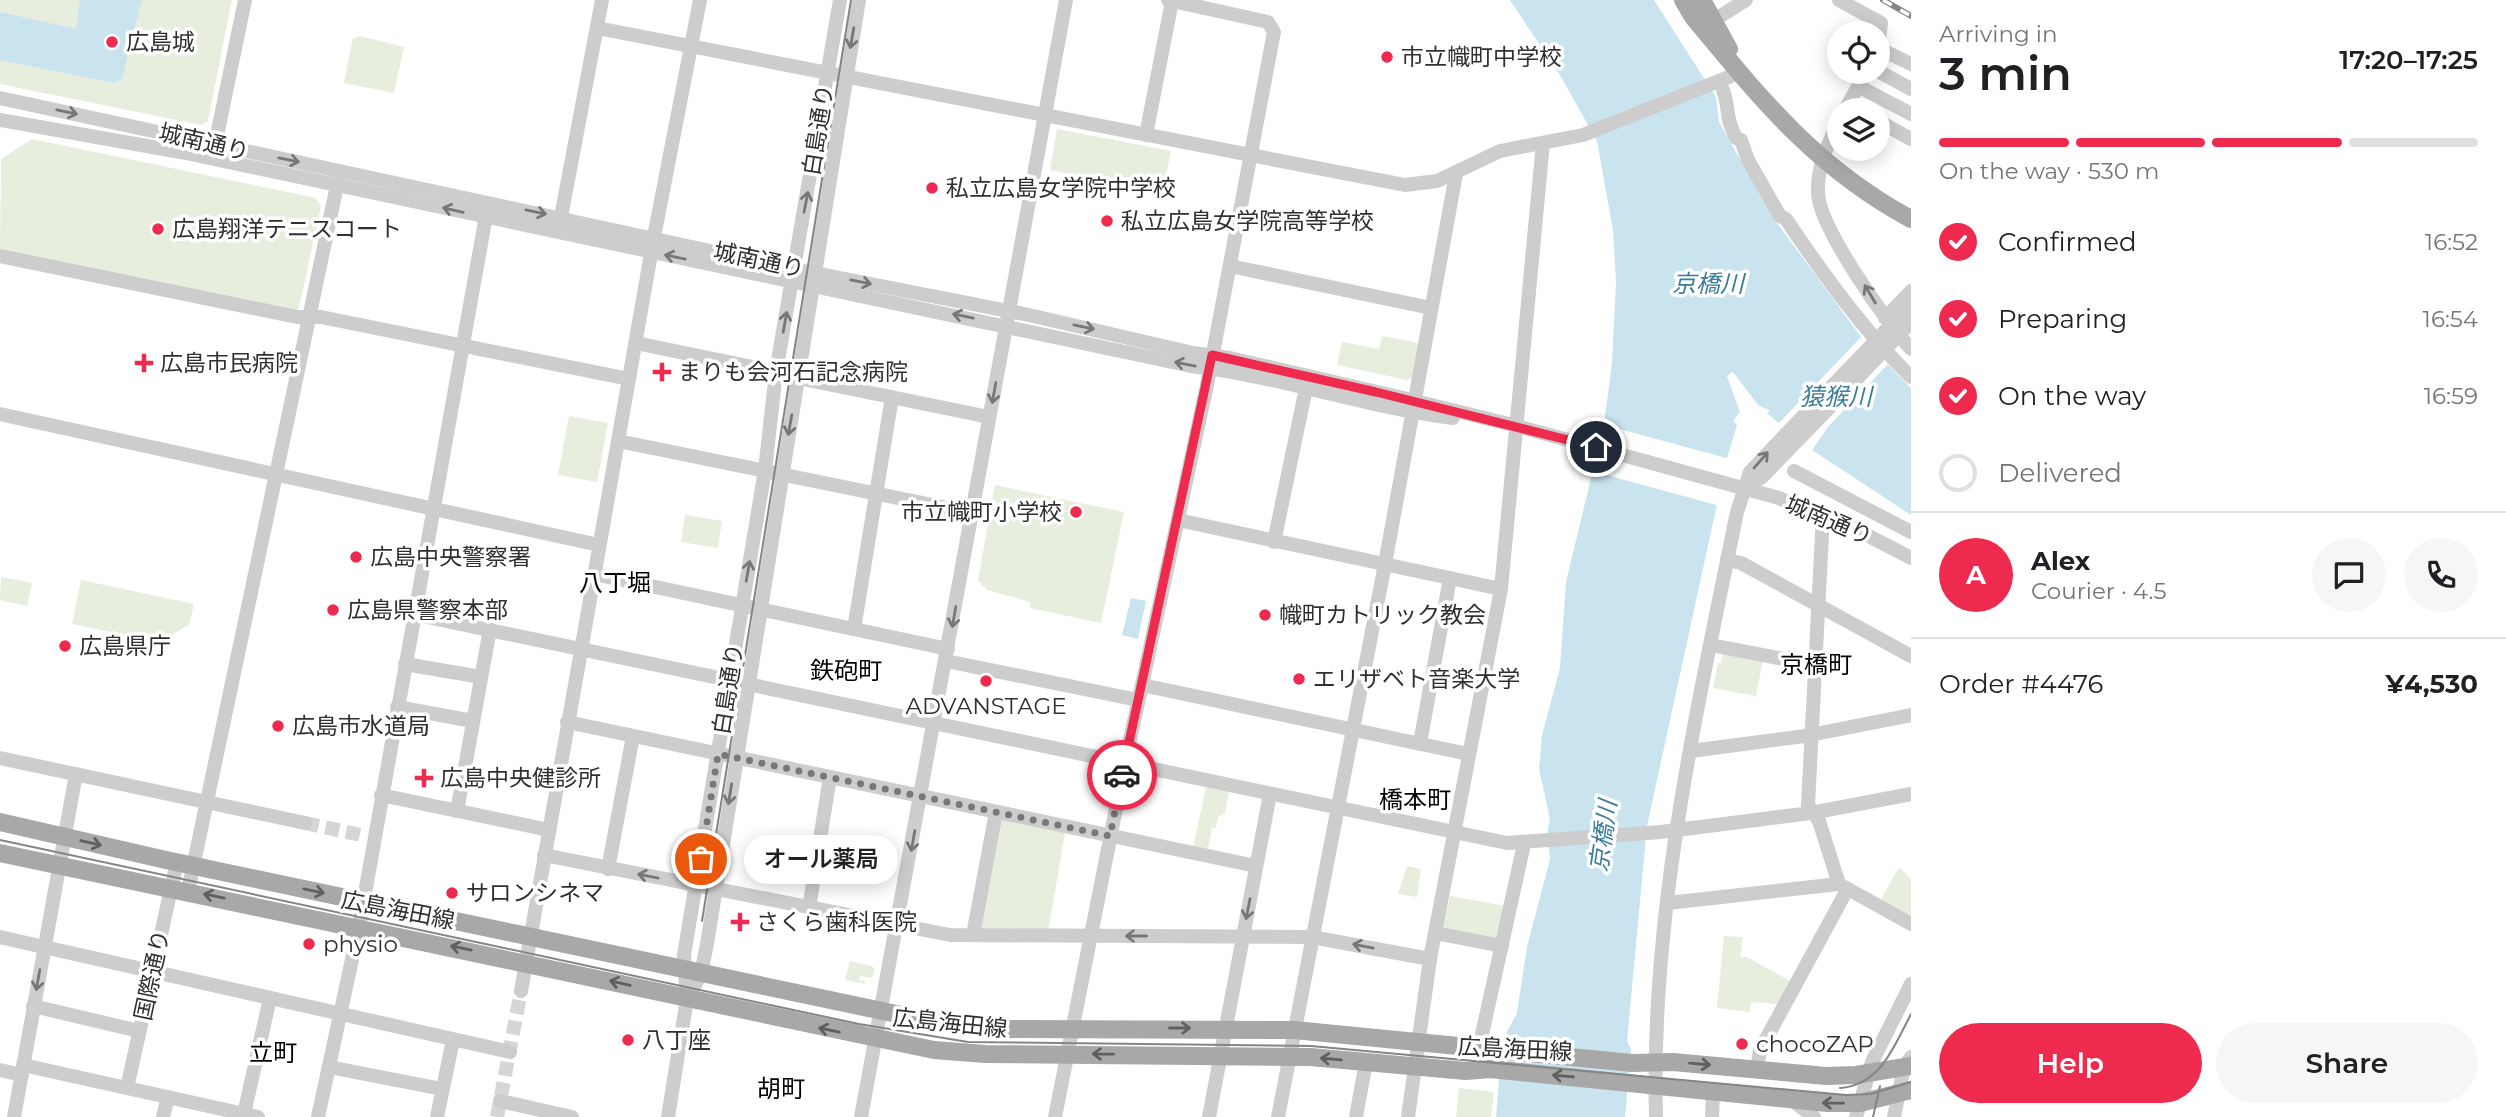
<!DOCTYPE html>
<meta charset="utf-8">
<style>
:root{--surface:#fff;--page:#f6f6f6;--text:#202124;--muted:#757577;--line:#e0e0e0;--accent:#ee2a4e}
body{margin:0;font-family:Montserrat,"Noto Sans JP",sans-serif;background:var(--page);color:var(--text);height:100vh;display:flex;flex-direction:column;font-size:26px;white-space:nowrap}
*{box-sizing:border-box;margin:0}
p{font-size:23px;color:var(--muted)}
.icon{flex:none;width:38px;height:38px;fill:none;stroke:currentColor;stroke-width:2;stroke-linecap:round;stroke-linejoin:round}
.map{position:relative;flex:1;overflow:hidden}
.panel{display:flex;flex-direction:column;background:var(--surface);width:595px}
.panel>*{flex:none}
.buttons{position:absolute;left:1827px;top:21px;display:grid;gap:14px}
.buttons a{display:grid;place-items:center;width:63px;height:63px;border-radius:50%;background:var(--surface);box-shadow:0 4px 18px #0003;font-size:35px}
.pin{position:absolute;display:grid;place-items:center;width:60px;height:60px;color:#fff;margin:-30px;border:4px solid #fff;border-radius:50%;box-shadow:0 2px 7px #0007}
.courier{position:absolute;display:grid;place-items:center;width:70px;height:70px;margin:-35px;border:5px solid #ee2a4e;border-radius:50%;background:#fff;color:#222;box-shadow:0 2px 9px #0007}
.bubble{position:absolute;height:49px;border-radius:24px;background:var(--surface);box-shadow:0 4px 18px #0003;font-size:23px;font-weight:600;line-height:49px;text-align:center}
.summary em{font-style:normal;font-weight:600}
.summary div{display:flex;flex-direction:column-reverse}
.summary{display:flex;align-items:center;justify-content:space-between;height:119px;padding:0 28px}
h1{font-size:46px;font-weight:600;line-height:52px}
.bar{display:grid;grid-template-columns:repeat(4,1fr);gap:10px 7px;align-content:center;height:84px;padding:0 28px}
.bar i{height:9px;border-radius:5px;background:var(--line)}
.bar .selected{background:var(--accent)}
.bar p{grid-column:span 4}
.line{display:flex;align-items:center;gap:18px;padding:0 28px;border-top:2px solid var(--line)}
.line div{flex:1}
.round{display:grid;place-items:center;flex:none;width:74px;height:74px;border-radius:37px;background:var(--page)}
ol{padding:0 28px;list-style:none}
li{display:flex;align-items:center;gap:21px;height:77px}
li p{margin-inline-start:auto}
li .icon{padding:7px;border-radius:50%;background:var(--accent);color:#fff;stroke-width:4}
li:last-child{color:var(--muted)}
li i{width:38px;height:38px;border:4px solid var(--line);border-radius:50%}
.primary-button{display:flex;gap:14px;margin-top:auto;padding:14px 28px}
.primary-button a{flex:1;height:80px;border-radius:42px;background:var(--accent);color:#fff;font-size:28px;font-weight:600;line-height:80px;text-align:center}
.primary-button a+a{background:var(--page);color:var(--text)}
main{display:flex;flex:1;min-height:0}
.map>svg:first-child{display:block}
.green{fill:#e8eedd}
.water{fill:#c9e4ee}
.pier{fill:#fff}
.lines{fill:none;stroke-linecap:round;stroke-linejoin:round}
.minor-tunnel{stroke:#d6d6d6;stroke-width:14;stroke-dasharray:14 7;stroke-linecap:butt}
.minor{stroke:#cdcdcd;stroke-width:14}
.major{stroke:#a8a8a8;stroke-width:18}
.tram{stroke:#858585;stroke-width:2}
.rail-casing{stroke:#858585;stroke-width:6}
.rail{stroke:#fff;stroke-width:3.5;stroke-dasharray:10;stroke-linecap:butt}
.minor-bridge{stroke:#cdcdcd;stroke-width:14}
.oneway{stroke:#777}
.oneway2{stroke:#606060}
.done{stroke:#787878;stroke-width:7;stroke-dasharray:0 12.6}
.route{stroke:#ee2a4e;stroke-width:9}
.poi-dot{fill:#ee2a4e;stroke:#fff;stroke-width:2.5}
.labels{text-anchor:middle;dominant-baseline:central;stroke-width:7;stroke-linejoin:round;paint-order:stroke}
.poi-label{font-size:23px;fill:#303030;stroke:#fff;text-anchor:start}
.street-label{font-size:23px;fill:#303030;stroke:#fff}
.water-label{font-size:24px;font-style:italic;fill:#397d97;stroke:#fff}
.neighbourhood-label{font-size:24px;fill:#000;stroke:#fff}
</style>
<main>
<div class="map">
<svg width="1911" height="1117" viewBox="0 0 1911 1117">
<rect width="100%" height="100%" fill="#fff"/>
<g class="green">
<path d="M0,0H232L208,121L201,125L0,84Z"/>
<path d="M360,36L404,47L394,93L344,83L353,38Z"/>
<path d="M1057,129L1171,151L1163,190L1050,170Z"/>
<path d="M32,139L316,198L321,206L299,308L294,312L0,251L1,159Z"/>
<path d="M1382,336L1419,343L1414,377L1407,380L1337,365L1342,342L1379,349Z"/>
<path d="M569,416L608,423L597,482L558,475Z"/>
<path d="M995,485L1124,512L1101,623L1030,608L1031,602L987,590L978,581Z"/>
<path d="M685,515L722,521L718,548L681,542Z"/>
<path d="M1,577L32,583L27,606L0,600Z"/>
<path d="M81,580L194,604L189,625L159,642L72,624Z"/>
<path d="M1723,653L1763,660L1756,696L1713,688L1718,663H1721Z"/>
<path d="M1206,787L1229,792L1225,813L1218,817L1216,828H1212L1208,850L1193,848Z"/>
<path d="M1003,820L1065,833L1048,932L983,931L979,926L999,821Z"/>
<path d="M1407,866L1421,869L1417,897L1398,894Z"/>
<path d="M1899,867L1911,879V917L1880,901Z"/>
<path d="M1450,896L1506,906L1498,937L1492,940L1447,932L1443,926Z"/>
<path d="M1724,936L1743,937L1740,957H1747L1790,981L1778,1004L1751,1002L1750,1012L1717,1008Z"/>
<path d="M850,961L872,966L875,969L872,978L860,976L859,980L865,981V984L845,980Z"/>
<path d="M1459,1088L1494,1092L1491,1117H1456Z"/>
</g>
<g class="water">
<path d="M80,0H142L122,79L114,83L0,60V12L76,29Z"/>
<path d="M1510,0H1654L1716,97L1719,122L1772,216L1861,337L1911,388V515L1806,446L1768,414L1769,410L1758,405L1733,372L1727,376L1740,412L1733,421L1737,425L1727,458L1647,826L1627,1041L1631,1049L1625,1117H1496L1502,1041L1517,1013L1527,947L1550,859L1547,834L1550,819L1539,769L1542,735L1560,668L1566,582L1604,424L1612,363L1616,282L1613,230L1597,141L1561,77Z"/>
<path d="M1131,598L1146,601L1138,639L1122,635Z"/>
</g>
<g class="pier">
<path d="M1864,334L1889,363L1828,427L1810,453L1777,425Z"/>
<path d="M1601,424L1730,459L1726,465L1720,506L1588,470L1593,465Z"/>
</g>
<g class="lines">
<g class="minor-tunnel">
<path d="M305,823L361,835"/>
<path d="M497,1117L521,991"/>
</g>
<g class="minor">
<path d="M1839,0L1881,23L1878,49"/>
<path d="M1714,20L1746,0"/>
<path d="M597,28L1405,185L1437,181L1500,151L1583,135L1739,73"/>
<path d="M1878,48L1911,64"/>
<path d="M1878,71L1911,89"/>
<path d="M1858,86L1911,114"/>
<path d="M1723,90C1730,110 1725,117 1736,138L1741,140L1748,160L1780,216L1786,219C1822,273 1863,330 1911,377"/>
<path d="M0,98L794,269L1029,315L1193,353L1230,358L1399,397L1517,426L1779,498L1861,532L1911,558"/>
<path d="M1845,110L1866,72"/>
<path d="M0,120L186,153L1191,366C1279,376 1364,407 1453,418"/>
<path d="M1839,121C1828,144 1817,166 1818,193C1819,227 1886,322 1911,349"/>
<path d="M1878,121L1911,139"/>
<path d="M1146,135L1172,1"/>
<path d="M214,150L245,0"/>
<path d="M561,217L602,0"/>
<path d="M0,256L297,317H321L629,379"/>
<path d="M1230,266L1431,308"/>
<path d="M1885,318L1911,291"/>
<path d="M636,343L776,372"/>
<path d="M798,378L989,417"/>
<path d="M0,414L599,545"/>
<path d="M618,441L972,513"/>
<path d="M1794,471L1911,532"/>
<path d="M1744,488L1762,477L1828,409"/>
<path d="M1823,515L1808,805L1819,821L1839,884"/>
<path d="M1178,520L1501,589"/>
<path d="M1274,542L1307,383"/>
<path d="M1727,560L1741,563L1911,656"/>
<path d="M594,574L948,649"/>
<path d="M413,614L1507,843L1661,832L1811,813L1911,794"/>
<path d="M854,629L892,397"/>
<path d="M1711,645L1815,665"/>
<path d="M946,661L1138,700"/>
<path d="M405,664L481,677"/>
<path d="M1142,685L1468,754"/>
<path d="M397,707L473,721"/>
<path d="M567,722L1256,866"/>
<path d="M1420,743L1450,578"/>
<path d="M1691,751L1805,736L1911,715"/>
<path d="M0,758L305,823"/>
<path d="M381,795L549,830"/>
<path d="M457,811L490,629"/>
<path d="M544,855L950,935L1312,937L1430,959"/>
<path d="M608,869L633,736"/>
<path d="M188,891L339,176"/>
<path d="M1668,903L1839,884L1911,924"/>
<path d="M809,908L830,777"/>
<path d="M1435,933L1502,946"/>
<path d="M973,935L996,812"/>
<path d="M0,937L510,1052"/>
<path d="M521,991L654,237L700,0"/>
<path d="M687,999L701,974L707,944L859,0"/>
<path d="M33,1006L139,1031"/>
<path d="M1479,1048L1524,844"/>
<path d="M23,1065L258,1117"/>
<path d="M329,1067L442,1089"/>
<path d="M1757,1069L1760,1050L1847,890"/>
<path d="M0,1070L22,1075"/>
<path d="M127,1088L177,862"/>
<path d="M500,1101L572,1117"/>
<path d="M1793,1101L1814,1117"/>
<path d="M244,1114L270,998"/>
<path d="M14,1117L76,774"/>
<path d="M163,1117L168,1097"/>
<path d="M318,1117L359,927L487,210"/>
<path d="M437,1117L453,1040"/>
<path d="M668,1117L687,999L684,955L765,470L776,372L840,0"/>
<path d="M861,1117L1066,0"/>
<path d="M1055,1117L1125,763L1207,385L1274,32L1268,22L1168,0"/>
<path d="M1209,1117L1270,794"/>
<path d="M1278,1117L1385,564L1456,174"/>
<path d="M1356,1117L1366,1062"/>
<path d="M1408,1117L1430,959L1501,589L1543,143"/>
<path d="M1656,1117C1650,914 1697,710 1737,512L1750,472L1784,436"/>
<path d="M1712,1117L1713,1093"/>
<path d="M1856,1117L1872,1062L1911,984"/>
<path d="M1894,1117L1904,1067L1911,1057"/>
</g>
<g class="major">
<path d="M1683,0L1693,17C1761,99 1816,168 1911,219"/>
<path d="M1702,0L1729,49"/>
<path d="M0,822L166,860L930,1021L997,1029L1294,1030L1632,1063L1673,1062L1826,1076L1856,1075L1911,1066"/>
<path d="M0,853L934,1050L985,1054L1310,1057L1466,1071L1490,1069L1827,1103H1860L1911,1090"/>
</g>
<g class="tram">
<path d="M0,840L859,1024L968,1042L1311,1046L1846,1095L1871,1094L1911,1082"/>
<path d="M702,921L851,0"/>
<path d="M1840,1088C1881,1085 1894,1046 1911,1014"/>
<path d="M1873,1117L1880,1086"/>
</g>
<g class="rail-casing">
<path id="rail" d="M1883,0L1911,16"/>
</g>
<use href="#rail" class="rail"/>
<g class="minor-bridge">
<path d="M1828,409L1911,322"/>
<path d="M1784,436L1911,304"/>
</g>
</g>
<defs><path id="oneway-shaft" d="M-6 0H5M1.5-3L5.5 0L1.5 3" fill="none" stroke-width="1.6" stroke-linecap="round" stroke-linejoin="round" transform="scale(1.75)"/></defs>
<g class="oneway">
<use href="#oneway-shaft" transform="translate(852 38) rotate(100)"/>
<use href="#oneway-shaft" transform="translate(67 112) rotate(12)"/>
<use href="#oneway-shaft" transform="translate(289 160) rotate(11)"/>
<use href="#oneway-shaft" transform="translate(806 202) rotate(-79)"/>
<use href="#oneway-shaft" transform="translate(453 210) rotate(-167)"/>
<use href="#oneway-shaft" transform="translate(536 212) rotate(12)"/>
<use href="#oneway-shaft" transform="translate(675 257) rotate(-168)"/>
<use href="#oneway-shaft" transform="translate(861 282) rotate(11)"/>
<use href="#oneway-shaft" transform="translate(1870 294) rotate(-121)"/>
<use href="#oneway-shaft" transform="translate(963 316) rotate(-168)"/>
<use href="#oneway-shaft" transform="translate(785 322) rotate(-80)"/>
<use href="#oneway-shaft" transform="translate(1084 327) rotate(12)"/>
<use href="#oneway-shaft" transform="translate(1185 364) rotate(-169)"/>
<use href="#oneway-shaft" transform="translate(994 393) rotate(100)"/>
<use href="#oneway-shaft" transform="translate(790 425) rotate(100)"/>
<use href="#oneway-shaft" transform="translate(1761 460) rotate(-49)"/>
<use href="#oneway-shaft" transform="translate(748 571) rotate(-80)"/>
<use href="#oneway-shaft" transform="translate(954 617) rotate(100)"/>
<use href="#oneway-shaft" transform="translate(730 794) rotate(99)"/>
<use href="#oneway-shaft" transform="translate(913 841) rotate(100)"/>
<use href="#oneway-shaft" transform="translate(648 876) rotate(-169)"/>
<use href="#oneway-shaft" transform="translate(1248 909) rotate(101)"/>
<use href="#oneway-shaft" transform="translate(1136 936) rotate(-180)"/>
<use href="#oneway-shaft" transform="translate(1363 946) rotate(-169)"/>
<use href="#oneway-shaft" transform="translate(38 980) rotate(100)"/>
</g>
<g class="oneway2">
<use href="#oneway-shaft" transform="translate(91 843) rotate(13)"/>
<use href="#oneway-shaft" transform="translate(314 891) rotate(12)"/>
<use href="#oneway-shaft" transform="translate(214 896) rotate(-168)"/>
<use href="#oneway-shaft" transform="translate(461 948) rotate(-168)"/>
<use href="#oneway-shaft" transform="translate(620 983) rotate(-167)"/>
<use href="#oneway-shaft" transform="translate(1180 1028)"/>
<use href="#oneway-shaft" transform="translate(829 1030) rotate(-168)"/>
<use href="#oneway-shaft" transform="translate(1103 1054) rotate(-179)"/>
<use href="#oneway-shaft" transform="translate(1331 1059) rotate(-175)"/>
<use href="#oneway-shaft" transform="translate(1700 1064) rotate(5)"/>
<use href="#oneway-shaft" transform="translate(1563 1076) rotate(-175)"/>
<use href="#oneway-shaft" transform="translate(1833 1103) rotate(-179)"/>
</g>
<g class="lines">
<path class="done" d="M701,859L718,754L1110,836L1122,775"/>
<path class="route" d="M1122,775L1212,355L1376,392L1596,447"/>
</g>
<g class="poi-dot">
<circle cx="112" cy="42" r="7"/>
<circle cx="1387" cy="57" r="7"/>
<circle cx="932" cy="188" r="7"/>
<circle cx="1107" cy="221" r="7"/>
<circle cx="158" cy="229" r="7"/>
<path d="M140.5 352.5h7v7h7v7h-7v7h-7v-7h-7v-7h7z"/>
<path d="M658.5 361.5h7v7h7v7h-7v7h-7v-7h-7v-7h7z"/>
<circle cx="1076" cy="512" r="7"/>
<circle cx="356" cy="557" r="7"/>
<circle cx="333" cy="610" r="7"/>
<circle cx="1265" cy="615" r="7"/>
<circle cx="65" cy="646" r="7"/>
<circle cx="1299" cy="679" r="7"/>
<circle cx="986" cy="681" r="7"/>
<circle cx="278" cy="726" r="7"/>
<path d="M420.5 767.5h7v7h7v7h-7v7h-7v-7h-7v-7h7z"/>
<circle cx="452" cy="893" r="7"/>
<path d="M736.5 911.5h7v7h7v7h-7v7h-7v-7h-7v-7h7z"/>
<circle cx="309" cy="944" r="7"/>
<circle cx="628" cy="1040" r="7"/>
<circle cx="1742" cy="1044" r="7"/>
</g>
<g class="labels">
<g class="poi-label">
<text x="126" y="42">広島城</text>
<text x="1401" y="57">市立幟町中学校</text>
<text x="946" y="188">私立広島女学院中学校</text>
<text x="1121" y="221">私立広島女学院高等学校</text>
<text x="172" y="229">広島翔洋テニスコート</text>
<text x="160" y="363">広島市民病院</text>
<text x="678" y="372">まりも会河石記念病院</text>
<text x="1062" y="512" text-anchor="end">市立幟町小学校</text>
<text x="370" y="557">広島中央警察署</text>
<text x="347" y="610">広島県警察本部</text>
<text x="1279" y="615">幟町カトリック教会</text>
<text x="79" y="646">広島県庁</text>
<text x="1313" y="679">エリザベト音楽大学</text>
<text x="986" y="706" text-anchor="middle">ADVANSTAGE</text>
<text x="292" y="726">広島市水道局</text>
<text x="440" y="778">広島中央健診所</text>
<text x="466" y="893">サロンシネマ</text>
<text x="756" y="922">さくら歯科医院</text>
<text x="323" y="944">physio</text>
<text x="642" y="1040">八丁座</text>
<text x="1756" y="1044">chocoZAP</text>
</g>
<g class="street-label">
<text transform="translate(818 130) rotate(-81)">白島通り</text>
<text transform="translate(204 142) rotate(13)">城南通り</text>
<text transform="translate(759 260) rotate(12)">城南通り</text>
<text transform="translate(1829 520) rotate(23)">城南通り</text>
<text transform="translate(728 689) rotate(-81)">白島通り</text>
<text transform="translate(398 910) rotate(11)">広島海田線</text>
<text transform="translate(152 975) rotate(-78)">国際通り</text>
<text transform="translate(950 1023) rotate(6)">広島海田線</text>
<text transform="translate(1515 1049) rotate(3)">広島海田線</text>
</g>
<g class="water-label">
<text x="1708" y="283">京橋川</text>
<text x="1836" y="396">猿猴川</text>
<text transform="translate(1603 836) rotate(-82)">京橋川</text>
</g>
<g class="neighbourhood-label">
<text x="615" y="582">八丁堀</text>
<text x="1816" y="664">京橋町</text>
<text x="846" y="670">鉄砲町</text>
<text x="1415" y="799">橋本町</text>
<text x="273" y="1052">立町</text>
<text x="781" y="1088">胡町</text>
</g>
</g>
</svg>
<div class="buttons">
<a><svg class="icon" aria-label="locate" viewBox="0 0 24 24"><circle cx="12" cy="12" r="6"/><path d="M12 2v4M12 18v4M2 12h4M18 12h4"/></svg></a>
<a><svg class="icon" aria-label="layers" viewBox="0 0 24 24"><path d="M12 4l9 5-9 5-9-5zM3 14l9 5 9-5"/></svg></a>
</div>
<div class="pin" style="left:701px;top:859px;background:#ea580c"><svg class="icon" aria-label="bag" viewBox="0 0 24 24"><path d="M5 8h14l-1 12H6zM9 8a3 3 0 0 1 6 0"/></svg></div>
<div class="pin" style="left:1596px;top:447px;background:#1f2937"><svg class="icon" aria-label="home" viewBox="0 0 24 24"><path d="M3 11l9-7 9 7M6 9v11h12V9"/></svg></div>
<div class="courier" style="left:1122px;top:775px"><svg class="icon" aria-label="car" viewBox="0 0 24 24"><path d="M5 17H2v-5l4-1 3-4h7l3 4 3 1v5h-3M9 17h6M6 11h13"/><circle cx="7" cy="17" r="2"/><circle cx="17" cy="17" r="2"/></svg></div>
<div class="bubble" style="left:744px;top:835px;width:154px">オール薬局</div>
</div>
<section class="panel">
<div class="summary"><div><h1>3 min</h1><p>Arriving in</p></div><em>17:20–17:25</em></div>
<div class="bar"><i class="selected"></i><i class="selected"></i><i class="selected"></i><i></i><p>On the way · 530 m</p></div>
<ol>
<li><svg class="icon" aria-label="check" viewBox="0 0 24 24"><path d="M5 12l5 5 9-10"/></svg>Confirmed<p>16:52</p></li>
<li><svg class="icon" aria-label="check" viewBox="0 0 24 24"><path d="M5 12l5 5 9-10"/></svg>Preparing<p>16:54</p></li>
<li><svg class="icon" aria-label="check" viewBox="0 0 24 24"><path d="M5 12l5 5 9-10"/></svg>On the way<p>16:59</p></li>
<li><i></i>Delivered</li>
</ol>
<div class="line" style="height:126px"><b class="round" style="background:var(--accent);color:#fff">A</b><div><b>Alex</b><p>Courier · 4.5</p></div><a class="round"><svg class="icon" aria-label="chat" viewBox="0 0 24 24"><path d="M4 5h16v11H9l-5 4z"/></svg></a><a class="round"><svg class="icon" aria-label="phone" viewBox="0 0 24 24"><path d="M5 4h4l2 5-3 2q2 4 5 5l2-3 5 2v4C11 20 4 13 5 4z"/></svg></a></div>
<div class="line" style="height:91px"><div>Order #4476</div><b>¥4,530</b></div>
<div class="primary-button"><a>Help</a><a>Share</a></div>
</section>
</main>
